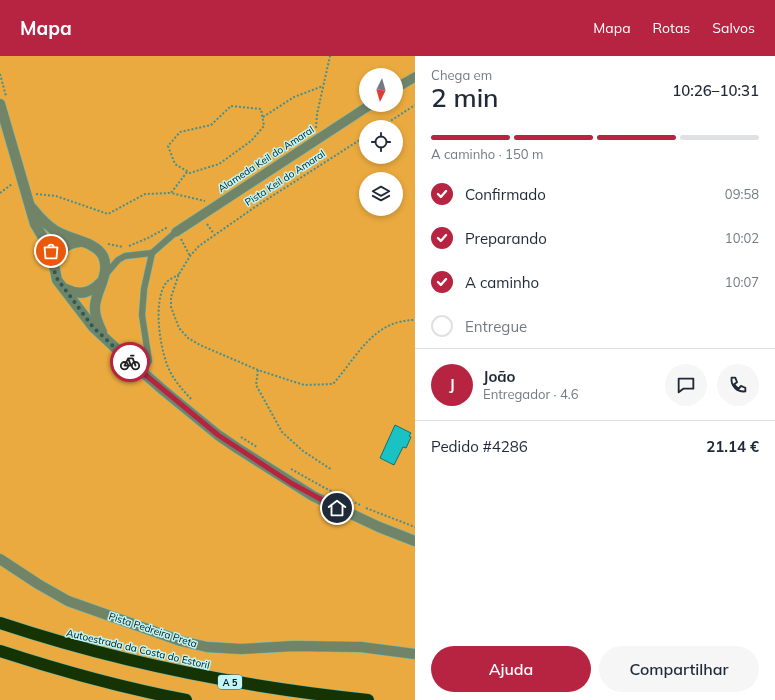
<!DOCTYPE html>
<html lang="pt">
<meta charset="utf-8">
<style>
:root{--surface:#fff;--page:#f6f6f7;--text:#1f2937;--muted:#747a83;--line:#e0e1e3;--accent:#b62441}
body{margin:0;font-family:Mulish,sans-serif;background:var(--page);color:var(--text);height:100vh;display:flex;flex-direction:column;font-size:15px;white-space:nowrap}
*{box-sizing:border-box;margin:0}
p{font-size:13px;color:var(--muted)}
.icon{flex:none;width:22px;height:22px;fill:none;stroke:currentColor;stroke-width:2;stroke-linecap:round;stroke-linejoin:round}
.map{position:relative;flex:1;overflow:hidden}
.sheet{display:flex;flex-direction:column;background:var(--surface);width:360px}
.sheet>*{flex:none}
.needle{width:26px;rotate:185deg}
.fabs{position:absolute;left:359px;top:12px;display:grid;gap:8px}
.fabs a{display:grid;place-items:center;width:44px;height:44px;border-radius:50%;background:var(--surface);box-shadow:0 2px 6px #0003;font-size:20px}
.pin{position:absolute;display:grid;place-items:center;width:34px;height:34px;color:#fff;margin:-17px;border:2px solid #fff;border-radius:50%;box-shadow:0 1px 4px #0007}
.courier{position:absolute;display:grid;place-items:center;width:40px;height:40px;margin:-20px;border:3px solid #b62441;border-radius:50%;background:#fff;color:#222;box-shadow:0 1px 5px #0007}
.summary em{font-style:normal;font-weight:600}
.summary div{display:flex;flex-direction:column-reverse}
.summary{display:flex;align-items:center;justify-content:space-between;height:68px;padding:0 16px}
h1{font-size:26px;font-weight:600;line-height:30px}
.bar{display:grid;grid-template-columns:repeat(4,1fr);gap:6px 4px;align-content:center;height:48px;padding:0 16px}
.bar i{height:5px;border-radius:3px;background:var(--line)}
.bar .on{background:var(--accent)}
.bar p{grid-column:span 4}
.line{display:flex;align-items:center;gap:10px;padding:0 16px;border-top:1px solid var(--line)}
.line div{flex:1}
.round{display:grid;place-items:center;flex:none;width:42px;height:42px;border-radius:21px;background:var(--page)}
ol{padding:0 16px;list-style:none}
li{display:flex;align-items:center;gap:12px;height:44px}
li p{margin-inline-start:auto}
li .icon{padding:4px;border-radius:50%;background:var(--accent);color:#fff;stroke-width:4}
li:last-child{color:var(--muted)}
li i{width:22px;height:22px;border:2px solid var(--line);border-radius:50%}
.action{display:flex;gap:8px;margin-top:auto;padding:8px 16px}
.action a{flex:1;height:46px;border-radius:24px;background:var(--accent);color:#fff;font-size:16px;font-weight:600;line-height:46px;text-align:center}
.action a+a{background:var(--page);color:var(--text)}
header{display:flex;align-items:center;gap:24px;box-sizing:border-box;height:56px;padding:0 20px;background:var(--accent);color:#fff}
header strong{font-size:19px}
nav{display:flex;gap:22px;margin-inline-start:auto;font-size:14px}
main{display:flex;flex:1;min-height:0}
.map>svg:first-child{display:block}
.green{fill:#eaaa3f;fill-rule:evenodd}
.building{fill:#1ac2c4;stroke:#0b7273}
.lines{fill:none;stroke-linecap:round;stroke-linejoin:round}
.service-casing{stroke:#59babb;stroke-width:7}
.pedestrian-casing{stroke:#59babb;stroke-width:10}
.minor-casing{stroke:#59babb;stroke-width:11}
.tertiary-casing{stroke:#59babb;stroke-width:11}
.motorway-casing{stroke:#59babb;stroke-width:13}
.path{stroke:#429091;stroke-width:2;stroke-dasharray:2 2;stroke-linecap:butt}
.service{stroke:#718468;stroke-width:6}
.pedestrian{stroke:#718468;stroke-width:9}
.minor{stroke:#718468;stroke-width:10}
.tertiary{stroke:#718468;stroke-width:10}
.motorway{stroke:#163403;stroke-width:12}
.done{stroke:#265c5d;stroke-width:4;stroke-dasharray:0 7.2}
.route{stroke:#b62441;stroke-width:5}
.labels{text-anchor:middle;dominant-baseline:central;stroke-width:3;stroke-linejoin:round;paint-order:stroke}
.shield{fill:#c2f5f5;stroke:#3a595a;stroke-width:1}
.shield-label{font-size:9px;font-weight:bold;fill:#001617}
.street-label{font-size:10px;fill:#001617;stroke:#c2f5f5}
</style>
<header>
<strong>Mapa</strong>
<nav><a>Mapa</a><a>Rotas</a><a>Salvos</a></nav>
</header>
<main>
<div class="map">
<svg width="415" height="644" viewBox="0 0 415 644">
<rect width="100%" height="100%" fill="#6cdedf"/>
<path class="green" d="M0,0H415V644H0ZM366,19H396V49H366ZM366,71H396V101H366ZM366,123H396V153H366Z"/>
<path class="building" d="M395,369L411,377L409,380L411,381L406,392L403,391L394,409L380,402Z"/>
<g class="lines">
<g class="service-casing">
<g id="service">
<path d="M106,218L118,204L125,200L152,197L176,176"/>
<path d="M142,315L149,305L142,259L144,233L152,197"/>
</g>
</g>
<g class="pedestrian-casing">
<g id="pedestrian">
<path d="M396,32L415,21"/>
<path d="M176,176L370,49"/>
</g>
</g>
<g class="minor-casing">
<path id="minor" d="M0,503L38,528L68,545L181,585L207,591L241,593L294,590L361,591L415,598"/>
</g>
<g class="tertiary-casing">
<g id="tertiary">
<path d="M0,48L35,168L51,195L57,224L93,271L122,298L163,334L218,379L237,392L313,440L379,471L415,485"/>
<path d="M32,152C39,161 46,169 56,175C70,184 95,185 103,200C111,217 96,234 95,250C94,259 98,268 102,276"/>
<path d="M54,209C56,196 66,187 80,186"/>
<path d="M66,233C79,240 91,237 101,226"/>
</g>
</g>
<g class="motorway-casing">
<g id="motorway">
<path d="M0,567C120,607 242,631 368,644"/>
<path d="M0,595C61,615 123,632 186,644"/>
</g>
</g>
<g class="path">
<path d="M0,18L6,40"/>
<path d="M231,50L261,53L264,70L251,85L219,108L190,117L175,108L168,90L180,76L211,69Z"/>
<path d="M263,61L294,41L323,30"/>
<path d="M381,71L415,49"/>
<path d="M316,72L317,58L330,0"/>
<path d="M366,80L255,151L199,190L190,200L179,218L171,241V251L179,272L188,282L200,289L258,314L304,329L333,328C357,301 373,264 415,264"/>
<path d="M187,116L171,137L205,145"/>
<path d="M0,137L12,128"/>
<path d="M36,138L56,140L108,158L145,138L171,137"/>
<path d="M207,168L214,178"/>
<path d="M181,183L190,200"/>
<path d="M108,188L123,191"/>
<path d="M129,190L148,182L168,171"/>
<path d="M179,218C175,221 169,223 166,227C152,245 160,300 172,319C177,328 184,335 191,343"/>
<path d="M258,314L256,329L282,376L303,395L332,414"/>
<path d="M241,381L257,391"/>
<path d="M291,413L323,431L360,449"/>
<path d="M366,452L415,471"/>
</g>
<use href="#service" class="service"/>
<use href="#pedestrian" class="pedestrian"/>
<use href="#minor" class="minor"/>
<use href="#tertiary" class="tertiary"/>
<use href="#motorway" class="motorway"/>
</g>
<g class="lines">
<path class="done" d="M51,195L55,218L58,224L93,271L130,306"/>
<path class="route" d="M130,306L218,379L291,427L337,452"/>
</g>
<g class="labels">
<rect class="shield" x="218" y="619" width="24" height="14" rx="3"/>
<g class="shield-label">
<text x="230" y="626">A 5</text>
</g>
<g class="street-label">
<text transform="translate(266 103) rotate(-33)">Alameda Keil do Amaral</text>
<text transform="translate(285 122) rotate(-33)">Pista Keil do Amaral</text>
<text transform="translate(153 574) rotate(18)">Pista Pedreira Preta</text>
<text transform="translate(138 593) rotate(13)">Autoestrada da Costa do Estoril</text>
</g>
</g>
</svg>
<div class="fabs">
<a><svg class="needle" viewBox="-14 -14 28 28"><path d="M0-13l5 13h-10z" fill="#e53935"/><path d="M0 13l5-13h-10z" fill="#747a83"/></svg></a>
<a><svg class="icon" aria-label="locate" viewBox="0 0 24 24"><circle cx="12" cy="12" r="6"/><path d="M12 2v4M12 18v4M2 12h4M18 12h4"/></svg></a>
<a><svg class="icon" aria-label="layers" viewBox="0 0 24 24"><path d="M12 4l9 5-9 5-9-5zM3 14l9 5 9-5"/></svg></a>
</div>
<div class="pin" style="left:51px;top:195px;background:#ea580c"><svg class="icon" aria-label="bag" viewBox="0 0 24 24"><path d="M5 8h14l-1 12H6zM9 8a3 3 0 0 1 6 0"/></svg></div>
<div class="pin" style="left:337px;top:452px;background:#1f2937"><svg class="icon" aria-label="home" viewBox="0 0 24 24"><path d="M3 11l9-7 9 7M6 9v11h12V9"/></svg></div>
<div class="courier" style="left:130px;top:306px"><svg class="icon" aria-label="bike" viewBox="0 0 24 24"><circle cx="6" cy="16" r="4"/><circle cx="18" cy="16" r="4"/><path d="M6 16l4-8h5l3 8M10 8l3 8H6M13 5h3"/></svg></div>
</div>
<section class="sheet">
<div class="summary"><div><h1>2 min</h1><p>Chega em</p></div><em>10:26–10:31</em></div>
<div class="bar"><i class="on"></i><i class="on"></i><i class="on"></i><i></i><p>A caminho · 150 m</p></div>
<ol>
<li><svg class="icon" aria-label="check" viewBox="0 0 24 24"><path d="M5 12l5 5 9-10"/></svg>Confirmado<p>09:58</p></li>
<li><svg class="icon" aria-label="check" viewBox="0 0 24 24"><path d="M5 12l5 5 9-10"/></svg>Preparando<p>10:02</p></li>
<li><svg class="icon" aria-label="check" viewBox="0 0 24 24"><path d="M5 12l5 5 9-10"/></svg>A caminho<p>10:07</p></li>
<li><i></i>Entregue</li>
</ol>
<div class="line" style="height:72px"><b class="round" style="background:var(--accent);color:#fff">J</b><div><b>João</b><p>Entregador · 4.6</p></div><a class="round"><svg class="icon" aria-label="chat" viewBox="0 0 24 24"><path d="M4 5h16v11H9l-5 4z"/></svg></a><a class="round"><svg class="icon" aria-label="phone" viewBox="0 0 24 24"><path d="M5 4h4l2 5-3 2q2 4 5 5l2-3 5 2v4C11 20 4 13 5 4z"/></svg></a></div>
<div class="line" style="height:52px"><div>Pedido #4286</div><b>21.14 €</b></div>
<div class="action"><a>Ajuda</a><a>Compartilhar</a></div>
</section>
</main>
